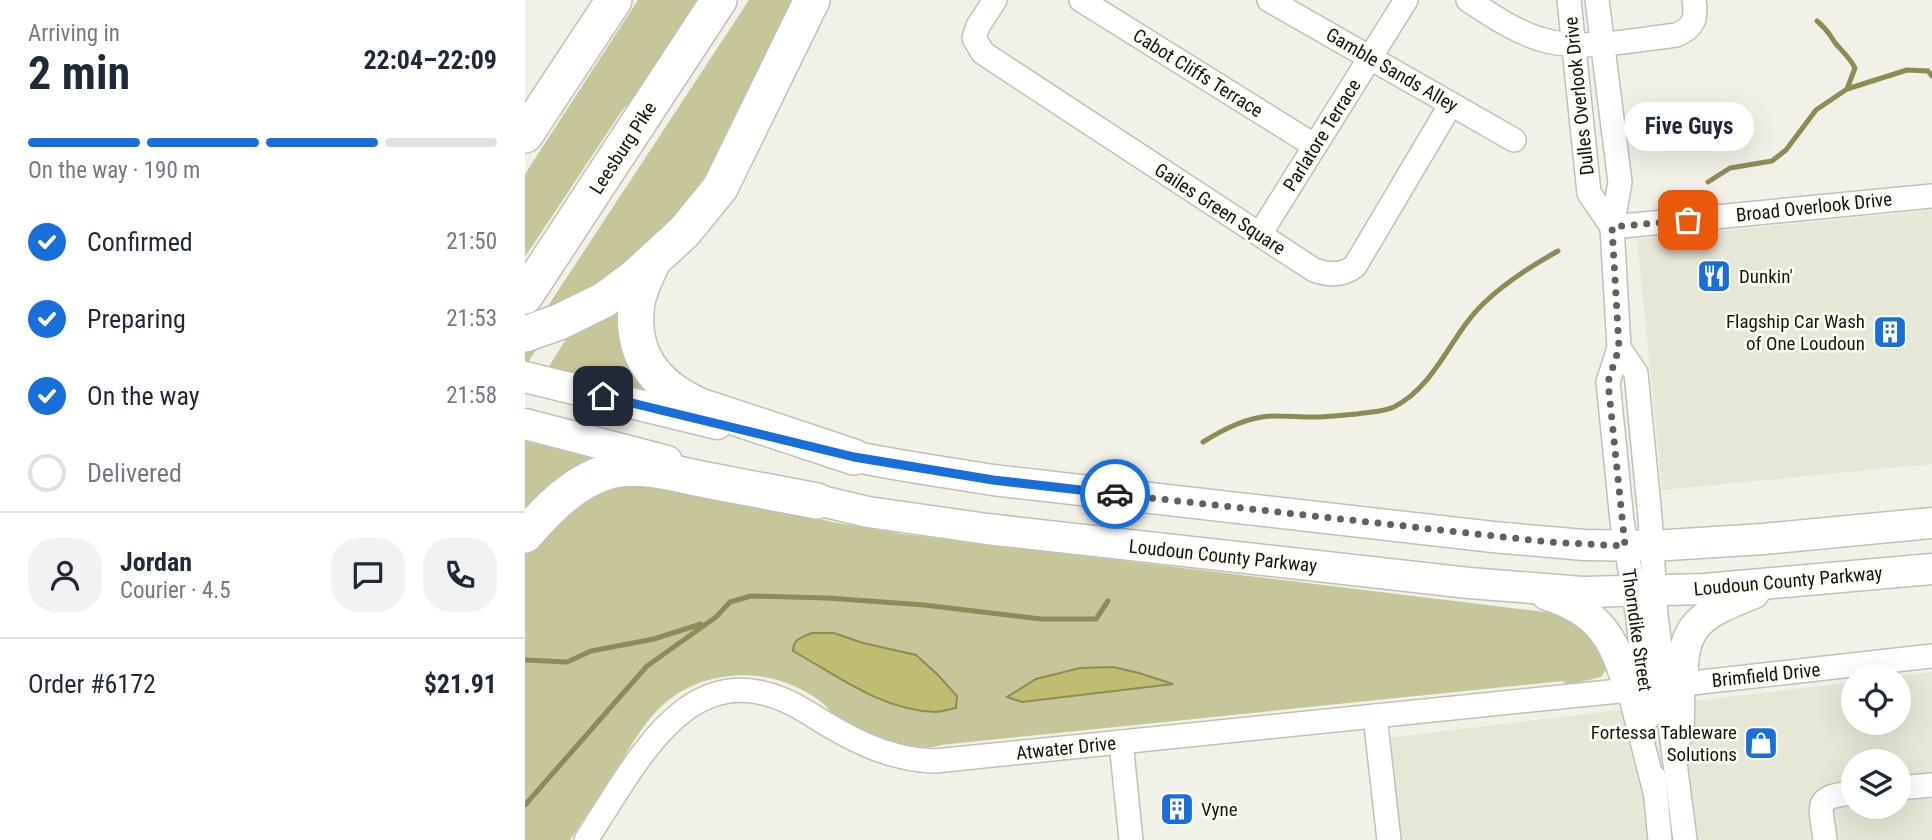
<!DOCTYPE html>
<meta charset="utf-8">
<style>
:root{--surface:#fff;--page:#f2f2f3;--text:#1f2937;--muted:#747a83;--line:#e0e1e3;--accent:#186fd9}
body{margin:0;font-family:"Roboto Condensed",sans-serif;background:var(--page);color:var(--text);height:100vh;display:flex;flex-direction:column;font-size:26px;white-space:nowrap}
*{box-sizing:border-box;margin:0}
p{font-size:23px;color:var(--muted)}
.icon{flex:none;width:38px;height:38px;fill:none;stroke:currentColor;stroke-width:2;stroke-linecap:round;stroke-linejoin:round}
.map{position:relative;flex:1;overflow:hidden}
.details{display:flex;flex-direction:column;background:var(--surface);width:525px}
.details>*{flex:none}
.fabs{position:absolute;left:1316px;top:665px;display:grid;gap:14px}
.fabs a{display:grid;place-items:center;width:70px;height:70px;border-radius:50%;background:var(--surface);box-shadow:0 7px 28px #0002;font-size:35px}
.pin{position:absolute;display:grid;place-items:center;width:60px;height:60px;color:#fff;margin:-30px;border-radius:14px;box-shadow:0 4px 10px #0006}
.courier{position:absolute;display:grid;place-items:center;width:70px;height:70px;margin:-35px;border:5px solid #186fd9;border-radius:50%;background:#fff;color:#222;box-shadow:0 2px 9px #0007}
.bubble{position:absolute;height:49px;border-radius:24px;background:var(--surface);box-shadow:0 7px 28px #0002;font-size:23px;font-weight:700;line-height:49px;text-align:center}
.overview em{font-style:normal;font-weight:700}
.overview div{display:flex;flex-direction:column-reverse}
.overview{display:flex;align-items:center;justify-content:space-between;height:119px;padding:0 28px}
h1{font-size:46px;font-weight:700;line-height:52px}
.bar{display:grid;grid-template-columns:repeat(4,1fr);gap:10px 7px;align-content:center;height:84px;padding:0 28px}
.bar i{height:9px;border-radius:5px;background:var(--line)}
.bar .on{background:var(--accent)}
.bar p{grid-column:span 4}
.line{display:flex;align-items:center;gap:18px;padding:0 28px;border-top:2px solid var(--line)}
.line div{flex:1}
.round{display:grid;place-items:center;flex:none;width:74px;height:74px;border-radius:28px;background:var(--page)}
ol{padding:0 28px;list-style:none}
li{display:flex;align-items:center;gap:21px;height:77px}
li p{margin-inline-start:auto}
li .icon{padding:7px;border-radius:50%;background:var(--accent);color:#fff;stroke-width:4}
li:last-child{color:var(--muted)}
li i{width:38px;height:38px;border:4px solid var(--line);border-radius:50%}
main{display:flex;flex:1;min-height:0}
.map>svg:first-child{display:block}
.built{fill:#e7e7d7;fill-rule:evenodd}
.green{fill:#c7c69a;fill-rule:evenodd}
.water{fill:#c0bd73;stroke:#8d8b56;stroke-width:2}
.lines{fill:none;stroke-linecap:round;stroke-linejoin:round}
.stream{stroke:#8d8b56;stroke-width:5}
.minor-casing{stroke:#c0c0b7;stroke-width:26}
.major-casing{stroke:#c0c0b7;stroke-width:33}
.highway-casing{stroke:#c0c0b7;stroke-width:38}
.minor{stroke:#fff;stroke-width:23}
.major{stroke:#fff;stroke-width:30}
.highway{stroke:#fff;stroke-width:35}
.done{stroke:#62625d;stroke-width:7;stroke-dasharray:0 12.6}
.route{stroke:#186fd9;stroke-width:9}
.labels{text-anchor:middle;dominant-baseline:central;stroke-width:5;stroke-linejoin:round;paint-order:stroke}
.street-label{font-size:19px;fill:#151512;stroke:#fffff6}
.poi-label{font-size:19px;fill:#151512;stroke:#fffff6;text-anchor:start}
</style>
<main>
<section class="details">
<div class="overview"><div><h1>2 min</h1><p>Arriving in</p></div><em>22:04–22:09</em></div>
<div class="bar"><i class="on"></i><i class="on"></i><i class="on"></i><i></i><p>On the way · 190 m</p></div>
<ol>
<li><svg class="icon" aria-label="check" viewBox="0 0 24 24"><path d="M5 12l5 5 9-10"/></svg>Confirmed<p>21:50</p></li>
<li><svg class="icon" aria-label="check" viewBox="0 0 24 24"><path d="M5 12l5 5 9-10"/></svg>Preparing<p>21:53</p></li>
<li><svg class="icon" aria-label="check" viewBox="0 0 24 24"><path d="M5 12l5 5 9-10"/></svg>On the way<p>21:58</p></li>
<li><i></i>Delivered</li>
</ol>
<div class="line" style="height:126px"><a class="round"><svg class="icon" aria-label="person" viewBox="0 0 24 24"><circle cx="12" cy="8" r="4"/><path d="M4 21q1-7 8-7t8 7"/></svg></a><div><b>Jordan</b><p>Courier · 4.5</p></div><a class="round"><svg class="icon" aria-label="chat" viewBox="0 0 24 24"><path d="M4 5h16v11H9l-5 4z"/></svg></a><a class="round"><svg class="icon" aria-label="phone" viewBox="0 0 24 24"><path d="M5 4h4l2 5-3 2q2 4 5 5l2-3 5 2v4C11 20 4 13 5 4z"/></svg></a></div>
<div class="line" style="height:91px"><div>Order #6172</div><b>$21.91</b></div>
</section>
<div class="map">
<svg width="1407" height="840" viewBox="0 0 1407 840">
<rect width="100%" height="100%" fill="#f1f1e8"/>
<g class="built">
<path d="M1407,210V464L1137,490L1112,239Z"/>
<path d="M1407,672V840H873L862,738L1328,682V723H1374V677H1367ZM1328,761H1374V807H1328Z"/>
</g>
<g class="green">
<path d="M113,0H174L112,94L96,112L0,257V174Z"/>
<path d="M224,0H272L188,172L121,252L40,306L0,367V341Z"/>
<path d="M99,300L128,394L23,368L46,331Z"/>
<path d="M0,441L85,462L0,519Z"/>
<path d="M111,480L250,508L307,522L378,534L1037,614L1063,627L1083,667L1076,677L1043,685L1037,681L416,745C385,757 337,730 308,716C302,701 272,686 256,681C217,669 172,676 140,703C120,720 106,746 92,768C76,792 61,816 45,840H0V552L24,522L57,496ZM287,633H309L338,643L431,708L412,712L382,708L268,651C268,639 276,637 287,633Z"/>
</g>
<g class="water">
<path d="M287,633H309L338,643L391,655L413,675L432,696L431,708C424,709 417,712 410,712C356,710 313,676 268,651C268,639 276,638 287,633Z"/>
<path d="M588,667L614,673L648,684L497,702L482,697L511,679L555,668Z"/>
</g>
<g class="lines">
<g class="stream">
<path d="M1292,21C1304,31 1303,33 1311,44C1318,52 1325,58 1330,68L1322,89"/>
<path d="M1183,182L1205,168L1247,161L1261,150L1291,110L1322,89L1382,70L1403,71L1407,76"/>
<path d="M678,442C699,429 722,417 747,416C761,416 776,417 790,417C804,417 818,415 832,414C844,412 858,412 869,407C911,386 926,334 959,303C981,282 1006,266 1033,251"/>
<path d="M0,660L42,662L66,651L129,639L176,624"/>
<path d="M0,805L122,666L191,617L205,602L226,596L302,598L399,605L516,619H571L583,601"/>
</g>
<g class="minor-casing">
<g id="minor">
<path d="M470,0L453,26L449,38L458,53L789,270C803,275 818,276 830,266L926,104"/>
<path d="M556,0L790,146"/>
<path d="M744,0L989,140"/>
<path d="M943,0C966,15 989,31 1015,39C1054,52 1111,40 1151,35C1169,28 1172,18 1169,0"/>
<path d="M1044,0L1064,193L1087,227"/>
<path d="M1072,0L1095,182L1087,227L1094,348L1083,382L1097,521L1113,619L1123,718"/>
<path d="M1087,227L1407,196"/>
<path d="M735,234L881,0"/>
<path d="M1094,348L1111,373L1125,517L1131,616L1160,840"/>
<path d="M850,716L864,840"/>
<path d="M1157,735L1158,684L1407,656"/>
<path d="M596,742L606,840"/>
<path d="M1129,777L1135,840"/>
<path d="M1374,788L1407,785"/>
<path d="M61,840C114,760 167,641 282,712C321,737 362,760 410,761L1104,690L1130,792"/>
<path d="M1300,840C1296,805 1287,797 1328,793"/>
</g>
</g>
<g class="major-casing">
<g id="major">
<path d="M0,377L192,424"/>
<path d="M0,424L142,461"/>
<path d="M308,453L386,467L468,480L968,537L1059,545L1127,546L1238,539L1407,523"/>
<path d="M271,495L343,512L462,529L944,583L1057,592L1180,589L1407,569"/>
<path d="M1022,595C1074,611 1091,640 1104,690"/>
<path d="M1158,684C1155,623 1177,614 1229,593"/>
</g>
</g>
<g class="highway-casing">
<g id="highway">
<path d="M0,135L89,0"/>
<path d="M128,261C122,274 115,288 112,302C104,354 130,386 175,406L329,457"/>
<path d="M0,296L194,0"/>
<path d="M0,334L34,322L79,300L110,277L159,232L195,188L287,0"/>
<path d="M0,535C24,508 49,481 85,471C115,463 151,474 181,480C218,487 255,494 292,501"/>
</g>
</g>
<use href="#minor" class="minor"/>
<use href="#major" class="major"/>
<use href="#highway" class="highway"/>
</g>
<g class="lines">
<path class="done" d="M590,494L1024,542L1100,546L1083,382L1094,348L1087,227L1163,220"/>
<path class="route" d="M78,396L329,457L468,480L590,494"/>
</g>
<defs>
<g id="restaurant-square" transform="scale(1.75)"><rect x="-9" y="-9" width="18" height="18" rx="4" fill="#186fd9" stroke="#fffff6"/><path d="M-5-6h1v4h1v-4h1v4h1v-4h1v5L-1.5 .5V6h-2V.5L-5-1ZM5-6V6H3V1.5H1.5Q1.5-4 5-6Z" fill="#fff"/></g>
<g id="building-square" transform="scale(1.75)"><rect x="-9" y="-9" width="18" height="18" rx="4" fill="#186fd9" stroke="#fffff6"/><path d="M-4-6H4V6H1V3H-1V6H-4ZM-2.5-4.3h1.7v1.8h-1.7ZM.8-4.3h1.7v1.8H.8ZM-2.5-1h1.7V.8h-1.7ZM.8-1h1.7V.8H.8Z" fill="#fff"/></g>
<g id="shop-square" transform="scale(1.75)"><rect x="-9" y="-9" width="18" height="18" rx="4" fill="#186fd9" stroke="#fffff6"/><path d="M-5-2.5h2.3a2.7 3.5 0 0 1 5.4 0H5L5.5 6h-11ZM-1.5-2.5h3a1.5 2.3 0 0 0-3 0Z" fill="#fff"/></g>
</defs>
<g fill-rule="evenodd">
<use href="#restaurant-square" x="1189" y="276"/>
<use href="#building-square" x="1365" y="332"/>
<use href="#shop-square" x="1236" y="743"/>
<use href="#building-square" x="652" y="809"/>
</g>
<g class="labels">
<g class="street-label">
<text transform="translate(867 70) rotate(30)">Gamble Sands Alley</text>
<text transform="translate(673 73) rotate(32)">Cabot Cliffs Terrace</text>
<text transform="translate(1054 96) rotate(-96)">Dulles Overlook Drive</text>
<text transform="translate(797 135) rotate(-58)">Parlatore Terrace</text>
<text transform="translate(98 148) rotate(-57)">Leesburg Pike</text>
<text transform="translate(1289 207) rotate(-6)">Broad Overlook Drive</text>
<text transform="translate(695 209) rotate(33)">Gailes Green Square</text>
<text transform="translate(698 556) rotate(6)">Loudoun County Parkway</text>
<text transform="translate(1263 581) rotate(-5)">Loudoun County Parkway</text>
<text transform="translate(1112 630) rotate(82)">Thorndike Street</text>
<text transform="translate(1241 675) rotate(-6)">Brimfield Drive</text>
<text transform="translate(541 748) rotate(-6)">Atwater Drive</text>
</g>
<g class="poi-label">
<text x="1214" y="276">Dunkin'</text>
<text x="1340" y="321" text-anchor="end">Flagship Car Wash<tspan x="1340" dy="22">of One Loudoun</tspan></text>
<text x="1212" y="732" text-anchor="end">Fortessa Tableware<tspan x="1212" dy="22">Solutions</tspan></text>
<text x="676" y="809">Vyne</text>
</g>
</g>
</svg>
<div class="fabs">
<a><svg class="icon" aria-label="locate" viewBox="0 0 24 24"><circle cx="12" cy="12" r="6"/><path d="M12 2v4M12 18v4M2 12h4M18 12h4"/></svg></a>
<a><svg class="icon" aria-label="layers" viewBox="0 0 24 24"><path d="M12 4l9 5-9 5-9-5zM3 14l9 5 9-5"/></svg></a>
</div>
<div class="pin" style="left:1163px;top:220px;background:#ea580c"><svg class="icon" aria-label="bag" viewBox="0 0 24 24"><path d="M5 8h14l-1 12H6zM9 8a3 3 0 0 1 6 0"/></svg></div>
<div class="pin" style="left:78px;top:396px;background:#1f2937"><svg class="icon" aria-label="home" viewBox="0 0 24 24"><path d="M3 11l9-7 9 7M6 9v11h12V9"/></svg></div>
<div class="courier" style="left:590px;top:494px"><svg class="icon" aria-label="car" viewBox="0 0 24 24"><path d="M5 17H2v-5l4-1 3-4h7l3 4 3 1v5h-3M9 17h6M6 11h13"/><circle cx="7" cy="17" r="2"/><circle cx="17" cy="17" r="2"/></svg></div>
<div class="bubble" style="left:1099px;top:102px;width:130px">Five Guys</div>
</div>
</main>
